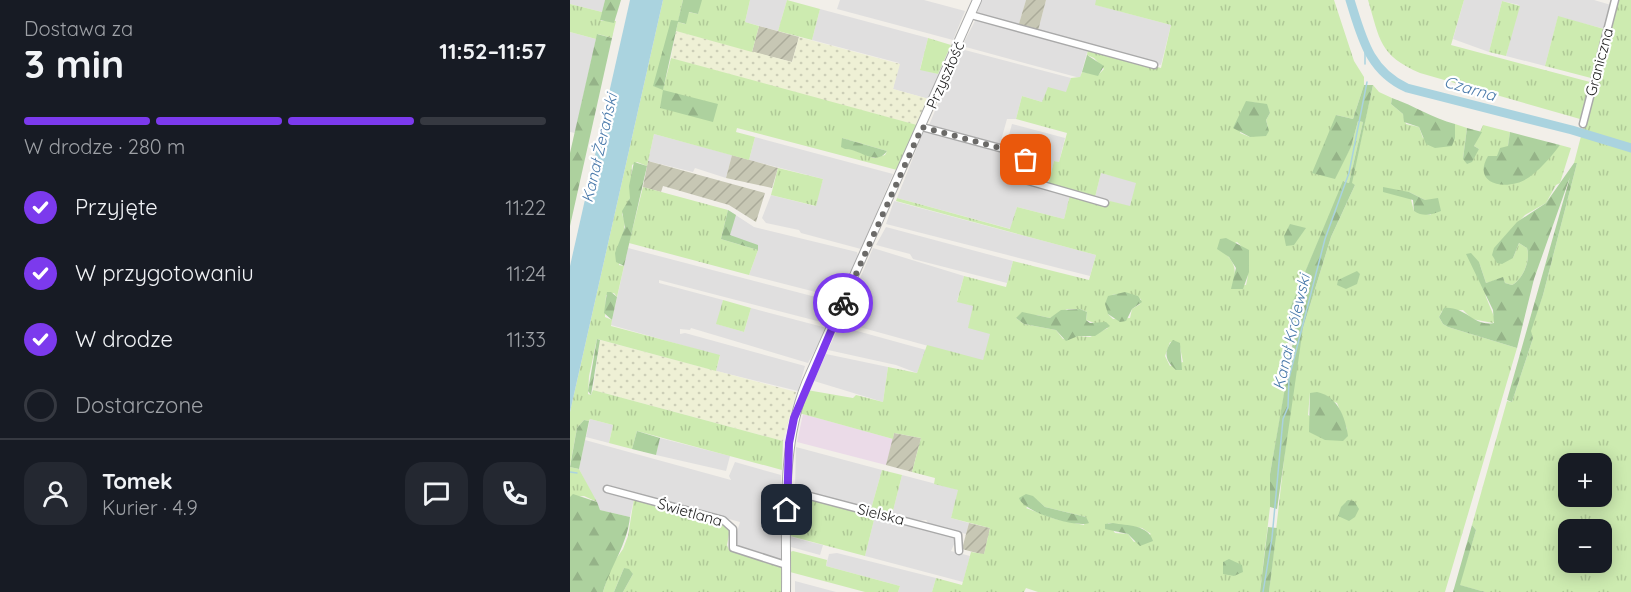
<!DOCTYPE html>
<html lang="pl">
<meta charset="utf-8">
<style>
:root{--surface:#171b24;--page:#242831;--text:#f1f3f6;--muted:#9ea1a6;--line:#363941;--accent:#7c3aed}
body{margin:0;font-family:Quicksand,sans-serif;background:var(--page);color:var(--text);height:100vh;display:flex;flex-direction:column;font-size:22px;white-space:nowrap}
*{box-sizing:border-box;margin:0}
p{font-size:20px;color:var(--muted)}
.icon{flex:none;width:33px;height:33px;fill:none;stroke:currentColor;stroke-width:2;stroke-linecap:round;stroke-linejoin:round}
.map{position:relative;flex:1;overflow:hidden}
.side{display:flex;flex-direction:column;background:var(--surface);width:570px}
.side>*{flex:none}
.controls{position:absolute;left:988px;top:453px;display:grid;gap:12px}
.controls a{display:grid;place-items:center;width:54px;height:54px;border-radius:12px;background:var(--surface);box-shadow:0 3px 15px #0003;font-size:30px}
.pin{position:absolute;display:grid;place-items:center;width:51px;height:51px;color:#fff;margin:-26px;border-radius:12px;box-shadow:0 3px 9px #0006}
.courier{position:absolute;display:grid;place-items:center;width:60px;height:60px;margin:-30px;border:4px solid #7c3aed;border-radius:50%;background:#fff;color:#222;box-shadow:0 2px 8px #0007}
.overview em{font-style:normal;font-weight:700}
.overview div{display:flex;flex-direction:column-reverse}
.overview{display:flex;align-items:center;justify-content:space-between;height:102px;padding:0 24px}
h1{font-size:39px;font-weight:700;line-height:45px}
.bar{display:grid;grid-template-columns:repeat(4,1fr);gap:9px 6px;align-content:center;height:72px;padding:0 24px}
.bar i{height:8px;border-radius:4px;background:var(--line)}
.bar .selected{background:var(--accent)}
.bar p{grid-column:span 4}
.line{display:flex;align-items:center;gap:15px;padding:0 24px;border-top:2px solid var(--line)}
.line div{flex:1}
.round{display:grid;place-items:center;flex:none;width:63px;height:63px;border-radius:18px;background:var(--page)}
ol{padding:0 24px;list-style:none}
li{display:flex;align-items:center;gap:18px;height:66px}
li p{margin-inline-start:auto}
li .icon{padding:6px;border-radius:50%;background:var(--accent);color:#fff;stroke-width:4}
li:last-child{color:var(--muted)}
li i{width:33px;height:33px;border:3px solid var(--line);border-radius:50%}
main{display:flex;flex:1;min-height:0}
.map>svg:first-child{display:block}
.residential{fill:#e0dfdf}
.industrial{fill:#ebdbe8}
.construction{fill:url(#construction-furrows)}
.farmland{fill:url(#farmland-dots)}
.grass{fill:url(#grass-tufts);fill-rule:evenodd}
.forest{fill:url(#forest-firs)}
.water{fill:#aad3df}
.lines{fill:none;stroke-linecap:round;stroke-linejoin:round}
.stream{stroke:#aad3df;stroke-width:1.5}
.river{stroke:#aad3df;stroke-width:9}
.minor-casing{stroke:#a9a9a9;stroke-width:9}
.tertiary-casing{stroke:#a9a9a9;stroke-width:10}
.minor{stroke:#fff;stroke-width:6}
.tertiary{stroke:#fff;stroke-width:8}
.done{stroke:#6b6a68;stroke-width:6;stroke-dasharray:0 10.8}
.route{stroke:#7c3aed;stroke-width:8}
.labels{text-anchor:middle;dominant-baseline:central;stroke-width:4.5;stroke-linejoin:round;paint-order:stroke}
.street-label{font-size:15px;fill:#222;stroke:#fff}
.water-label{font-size:16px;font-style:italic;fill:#4a7aab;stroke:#fff}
</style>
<main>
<section class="side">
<div class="overview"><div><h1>3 min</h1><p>Dostawa za</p></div><em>11:52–11:57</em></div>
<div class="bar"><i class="selected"></i><i class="selected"></i><i class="selected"></i><i></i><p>W drodze · 280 m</p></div>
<ol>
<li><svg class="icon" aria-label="check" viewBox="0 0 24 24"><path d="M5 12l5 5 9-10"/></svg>Przyjęte<p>11:22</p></li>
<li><svg class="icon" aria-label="check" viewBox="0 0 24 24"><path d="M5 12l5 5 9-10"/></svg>W przygotowaniu<p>11:24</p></li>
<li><svg class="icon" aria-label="check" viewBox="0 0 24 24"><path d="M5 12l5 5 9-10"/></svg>W drodze<p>11:33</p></li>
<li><i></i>Dostarczone</li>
</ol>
<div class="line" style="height:108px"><a class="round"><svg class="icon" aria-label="person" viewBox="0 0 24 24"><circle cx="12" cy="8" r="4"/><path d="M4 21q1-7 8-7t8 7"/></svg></a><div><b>Tomek</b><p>Kurier · 4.9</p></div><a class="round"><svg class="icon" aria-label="chat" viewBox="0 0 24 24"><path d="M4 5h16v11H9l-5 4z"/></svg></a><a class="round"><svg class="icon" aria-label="phone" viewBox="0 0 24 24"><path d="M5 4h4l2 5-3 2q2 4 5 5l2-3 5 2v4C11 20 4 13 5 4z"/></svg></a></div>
</section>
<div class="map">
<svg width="1061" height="592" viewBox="0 0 1061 592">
<defs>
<pattern id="construction-furrows" width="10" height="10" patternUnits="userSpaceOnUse" patternTransform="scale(1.5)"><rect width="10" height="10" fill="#c7c7b4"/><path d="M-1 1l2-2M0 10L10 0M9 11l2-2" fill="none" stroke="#abab9a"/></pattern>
<pattern id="farmland-dots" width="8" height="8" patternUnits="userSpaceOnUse" patternTransform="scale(1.5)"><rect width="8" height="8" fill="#eef0d5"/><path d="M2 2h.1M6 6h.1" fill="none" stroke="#ccceb7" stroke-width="1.8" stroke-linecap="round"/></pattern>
<pattern id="grass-tufts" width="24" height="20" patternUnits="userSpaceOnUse" patternTransform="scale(1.5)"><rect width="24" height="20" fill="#cdebb0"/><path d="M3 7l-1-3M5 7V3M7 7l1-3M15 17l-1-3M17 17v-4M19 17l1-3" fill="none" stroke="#b0c997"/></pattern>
<pattern id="forest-firs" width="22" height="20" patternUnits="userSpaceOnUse" patternTransform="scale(1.5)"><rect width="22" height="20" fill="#add19e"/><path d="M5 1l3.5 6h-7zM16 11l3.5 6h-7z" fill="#95b388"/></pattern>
</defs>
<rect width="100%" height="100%" fill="#f2efe9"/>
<g class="residential">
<path d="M0,0H35L32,12L0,4Z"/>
<path d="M180,0H217L208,31L175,22Z"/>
<path d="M270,0H354L395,11L383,40L267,9Z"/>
<path d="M411,0H456L448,27L414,18L407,13Z"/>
<path d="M476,0H526V5L601,25L591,65L468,31Z"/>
<path d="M894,0H1024L1041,5L1035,29L988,17L975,66L936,56L949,5L932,1L919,52L883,39Z"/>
<path d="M250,9L358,38L350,69L371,75L359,99L323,89L329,63L242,40Z"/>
<path d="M406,19L518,49L510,78L392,46Z"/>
<path d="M0,32L26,39L5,133L0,132Z"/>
<path d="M391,49L501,78L497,92L472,102L452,96L446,119H437L430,144L359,125Z"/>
<path d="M442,124L495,138L489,162L484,161L478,185L457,179L461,153L436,146Z"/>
<path d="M354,130L452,157L455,160L449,182L500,195L494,219L447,207L441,229L327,198Z"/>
<path d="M84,134L162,155L156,178L125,168L123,172L78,161Z"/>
<path d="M185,137L323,174L291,249L231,233L229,230L196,223L192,218L201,195L245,206L253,179L179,160Z"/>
<path d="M531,173L567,182L560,207L525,197Z"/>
<path d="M324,201L526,255L520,276L316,224Z"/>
<path d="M158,210L184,227L287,252L288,256L282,271L276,274L277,281L269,298L179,275L188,250L151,239Z"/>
<path d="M316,227L443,261L437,283L343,259L340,254L306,245Z"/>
<path d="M58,248L265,302L255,323L89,280V283L153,300L147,324L174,332L181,308L257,328L238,363L121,328L120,330L110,329V334L115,333L235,366L228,391L146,371L150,356L41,325Z"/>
<path d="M303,248L394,276L387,301L403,306L421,334L413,361L271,322Z"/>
<path d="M269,326L356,350L347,373L326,365L258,350Z"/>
<path d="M256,354L318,367L313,402L244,381Z"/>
<path d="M20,419L43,425L39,443L16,437Z"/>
<path d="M90,438L160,456L156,471L86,455Z"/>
<path d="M15,440L161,480L159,476L165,462L211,475L212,561L168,548L164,542L170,522L35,486L34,491L64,499L60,517L30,510L9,469Z"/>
<path d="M226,447L312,470L301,509L225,489Z"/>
<path d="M332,475L389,490L381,518L399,523L396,534L359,524L356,520L348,521L322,515Z"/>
<path d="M305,516L387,538L381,551L400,556L393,582L295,556Z"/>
<path d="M221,537L253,545L250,555L221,547Z"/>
<path d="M267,553L366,578L362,592H328L330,586L256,566L259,554Z"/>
<path d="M225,581L266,592H225Z"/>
</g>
<path class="industrial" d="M233,414L323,439L316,465L227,442Z"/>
<g class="construction">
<path d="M456,0H476L468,31L448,27Z"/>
<path d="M189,26L229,37L222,62L182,52Z"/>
<path d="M162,155L208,168L202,188L156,178Z"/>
<path d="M78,161L195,193L186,222L159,205L93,186L91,192L73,187Z"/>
<path d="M324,433L351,438L342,472L316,465Z"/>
<path d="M399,523L420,528L414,555L392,549Z"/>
</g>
<g class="farmland">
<path d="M106,31L222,62L229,37L330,64L323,89L359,99L347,125L166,77L101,58Z"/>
<path d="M30,340L226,392L213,441L23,390Z"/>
</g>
<g class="grass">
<path d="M93,0H113L108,22L115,24L118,12L128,14L130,0H180L175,22L189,26L182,52L106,31L108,22L84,86L93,89L101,58L347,125L327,170L167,128L166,132L185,137L179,160L84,134L77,166L67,162L62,165L60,198L52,214L55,222L49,265L54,266L47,297L44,293L36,295L35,317L42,320L41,326L150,355L146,371L27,339L19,376L18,394L21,395L23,390L213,441L212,470L67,431L62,449L39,443L43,425L20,419L19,421L14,420L7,428L0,466V412ZM272,138L317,151L315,155L304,158L281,149Z"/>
<path d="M217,0L250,9L242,40L208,31Z"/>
<path d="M526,0H764L784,61L794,77V85L783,119L766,115L770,166L781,147L788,121L793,122L779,183L774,181L718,313C722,328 714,342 721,356L700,474V507L690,592H468L456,588L454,592H362L366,578L392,585L401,552L414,554L420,528L381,518L388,490L364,484L365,478L342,472L351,438L324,433L323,439L229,413L237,390L283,398L286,395L313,402L318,367L347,373L357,345L413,360L420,334L398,328L403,306L387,302L394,276L436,287L443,261L519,280L526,255L326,201L327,198L440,229L447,207L494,219L500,195L536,205L540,201L560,206L566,183L531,173L525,197L478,185L484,161L489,162L497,133L446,119L452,96L472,102L478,87L496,92L501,78L510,77L512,72L528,75L534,69L524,58L517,55L518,49L591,68L601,25L525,5ZM682,102L696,105L700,113L696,120L698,127L680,137L670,133ZM667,242C679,252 680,270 676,285L663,286C667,269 665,261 651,250ZM546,294L571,299L570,304L562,309L560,318L543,319L538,314L542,295ZM497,309H510L517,312L516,320L538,328L520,337L508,336L493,339L486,330L454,324L446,318L466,315L480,318ZM600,342L610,347L613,362L600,366L595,356ZM467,500L475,507L516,517L514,525L485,519L456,508ZM538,523L572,528L581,534L564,542L558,534L545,533Z"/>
<path d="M798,0H894L881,45L1020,82L1010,119L850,73C809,55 810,40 798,0Z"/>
<path d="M1049,0H1061V592H915L889,585L906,530L902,525L937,401L942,402L963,338L960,331L973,295L1007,163H1004L1010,140ZM999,464H1032V496H999ZM999,530H1032V562H999Z"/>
<path d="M932,1L950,6L936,56L919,52Z"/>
<path d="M0,4L32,12L31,21H46L42,38L28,34L26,39L0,32Z"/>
<path d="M988,16L1034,29L1021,78L975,66Z"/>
<path d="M358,38L381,45L368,74L350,70Z"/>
<path d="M803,85L809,92L822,98L821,104L833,114L836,124L849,127L853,138L885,134V124L897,128L893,159L909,149L904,146L913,125L940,132L938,147L963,173L990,145L1001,148L990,183L986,185L976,203L955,215L932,240L943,258L949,243L957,248C961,260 953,279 942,285L935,283L933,278L916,283L909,262L916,297L925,319L923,323L902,319L893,310L872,311L869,317L873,324L878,327L947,348L875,592H699L720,407L733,328L761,237L785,185L781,184ZM839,192L855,200L861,215L844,211ZM740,393L767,403L777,429L776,438L738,415Z"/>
<path d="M208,168L253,179L246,206L201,195Z"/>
<path d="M73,187L158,210L151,239L188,250L179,275L59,243Z"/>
<path d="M153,300L181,308L174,332L146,324Z"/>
<path d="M0,467L9,469L27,502L14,496L0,497Z"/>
<path d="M312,470L332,475L322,515L301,509Z"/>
<path d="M224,495L305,516L295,556L220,536L221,496Z"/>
<path d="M64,499L153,522L160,529L157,545L159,550L212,566V592H53L63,574L54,568L44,592H33L41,566L53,549L58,536Z"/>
<path d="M223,551L257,560L256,566L330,586L328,592H295L220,572V552Z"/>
</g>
<g class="forest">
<path d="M35,0H51L44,23L30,20Z"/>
<path d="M113,0H132L128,14L119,12L116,24L108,22L93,90L148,104L143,122L90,108L93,90L83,86L101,20L108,21Z"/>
<path d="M27,34L42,38L0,226V153Z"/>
<path d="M517,55L534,66L528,76L512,72Z"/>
<path d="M794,85H803L782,183L785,185L761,237L733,328L707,509L700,507V474L725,330L718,313L773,181L779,183L793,122L788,121L781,147L765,179L742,173L766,115L783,119Z"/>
<path d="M822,98C845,106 862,118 885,124V138L882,146L865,148L856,144L849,127L834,122L833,114L821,104Z"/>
<path d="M676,101L697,104L700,113L696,120L699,131L696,136L680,137L663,128Z"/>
<path d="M897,128L912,132L904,146L909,149L902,162L897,164L893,159Z"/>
<path d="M940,132L990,145C980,158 963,179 947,183C926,189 904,180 918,156H927L930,148L938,146Z"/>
<path d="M272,138L317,151C306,167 290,149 275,149L271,147Z"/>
<path d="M64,162L77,166L54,266L46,262L45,253L55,227L52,211L60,198L59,186Z"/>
<path d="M1004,163H1007L973,295L961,331L963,338L942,402L937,400L1000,177L964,279L947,348L878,327L873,324L869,317L874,308C896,306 903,327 924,323L923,310L896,254L901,253L909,262L916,283L933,277L935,283L942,285C953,279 961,260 957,248L949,243L943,258L932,264L927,263L922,255L924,248L947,222L976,203Z"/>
<path d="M813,187L839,192L855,200L868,198L871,211C861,215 853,217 844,211L843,200L813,192Z"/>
<path d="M158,210L166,215L160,235L188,245V250L151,239Z"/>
<path d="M720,224L736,228L724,245L716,246L714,236Z"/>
<path d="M656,238L679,250V272L673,289H661L666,268L659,257L647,249L650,239Z"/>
<path d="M787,271L790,274L787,284L776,289L767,285L768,280Z"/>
<path d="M37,292H41L47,297L42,320L34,313Z"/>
<path d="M555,292L568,296L572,302L562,309L556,321L550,322L538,314L535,304L538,296Z"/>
<path d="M510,309L517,312L516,320L520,323L536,322L540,326L525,336H508L496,341L486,330L454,324L446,318L452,312L480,318L491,310Z"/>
<path d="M27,339L30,340L21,395L18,391Z"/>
<path d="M603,340L610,343L612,370H606C595,361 593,351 603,340Z"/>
<path d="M747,392C767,396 775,416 778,436L773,441L755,440L739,432L740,393Z"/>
<path d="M14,420L19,421L9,469L0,467L7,428Z"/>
<path d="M67,431L90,438L86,455L62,449Z"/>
<path d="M3,494L27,502L30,510L60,517C57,545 41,565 33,592H0V497Z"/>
<path d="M456,494L463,496L475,507L516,517L519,523C506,528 453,512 449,498Z"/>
<path d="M778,500L784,501L789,509L785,517L779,521L768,516L771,507Z"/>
<path d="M543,523C557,526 578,524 583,541L570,546L558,534L535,529V524Z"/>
<path d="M902,525L906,530L890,585L915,592H883Z"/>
<path d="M698,527L707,528L699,592H690Z"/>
<path d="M659,559L672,565L673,572L664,576L653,574V562Z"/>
<path d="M54,568L59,569L63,574L53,592H44Z"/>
</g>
<path class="water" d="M60,0H93L0,412V266Z"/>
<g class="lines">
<g class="stream">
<path d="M795,47V64"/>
<path d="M0,472L7,473"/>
<path d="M693,592L702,538L713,419L718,407L719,378L755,239L779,173L797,82"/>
</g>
<path class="river" d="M780,0C792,38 799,71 837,88L1002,130L1061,148"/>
<g class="minor-casing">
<g id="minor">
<path d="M401,15L584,65"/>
<path d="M1013,124L1045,0"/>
<path d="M352,127L452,154L457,157L452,177L455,180L535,203"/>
<path d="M37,489L153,520L163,529V548L216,565"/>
<path d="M217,490L388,535L389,551"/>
</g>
</g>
<g class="tertiary-casing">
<path id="tertiary" d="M216,592C217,522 210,449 236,383L407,0"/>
</g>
<use href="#minor" class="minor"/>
<use href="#tertiary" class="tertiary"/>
</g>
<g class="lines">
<path class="done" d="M273,303L352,127L452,154L456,160"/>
<path class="route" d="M217,510L219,443L224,418L273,303"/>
</g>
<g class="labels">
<g class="street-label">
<text transform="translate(1029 62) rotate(-75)">Graniczna</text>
<text transform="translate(375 75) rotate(-66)">Przyszłość</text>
<text transform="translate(120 512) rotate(16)">Świetlana</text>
<text transform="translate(311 514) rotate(14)">Sielska</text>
</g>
<g class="water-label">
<text transform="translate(900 88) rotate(16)">Czarna</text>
<text transform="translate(29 148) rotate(-77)">Kanał Żerański</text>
<text transform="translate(721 332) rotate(-77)">Kanał Królewski</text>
</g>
</g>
</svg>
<div class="controls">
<a>+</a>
<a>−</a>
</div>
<div class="pin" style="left:456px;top:160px;background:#ea580c"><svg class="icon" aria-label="bag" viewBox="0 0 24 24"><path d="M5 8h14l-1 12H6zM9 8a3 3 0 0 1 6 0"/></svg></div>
<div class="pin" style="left:217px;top:510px;background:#1f2937"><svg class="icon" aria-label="home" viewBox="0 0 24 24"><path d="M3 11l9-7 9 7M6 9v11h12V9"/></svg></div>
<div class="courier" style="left:273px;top:303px"><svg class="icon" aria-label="bike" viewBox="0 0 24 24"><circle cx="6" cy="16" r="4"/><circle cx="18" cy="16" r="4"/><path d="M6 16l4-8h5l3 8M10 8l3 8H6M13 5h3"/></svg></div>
</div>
</main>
